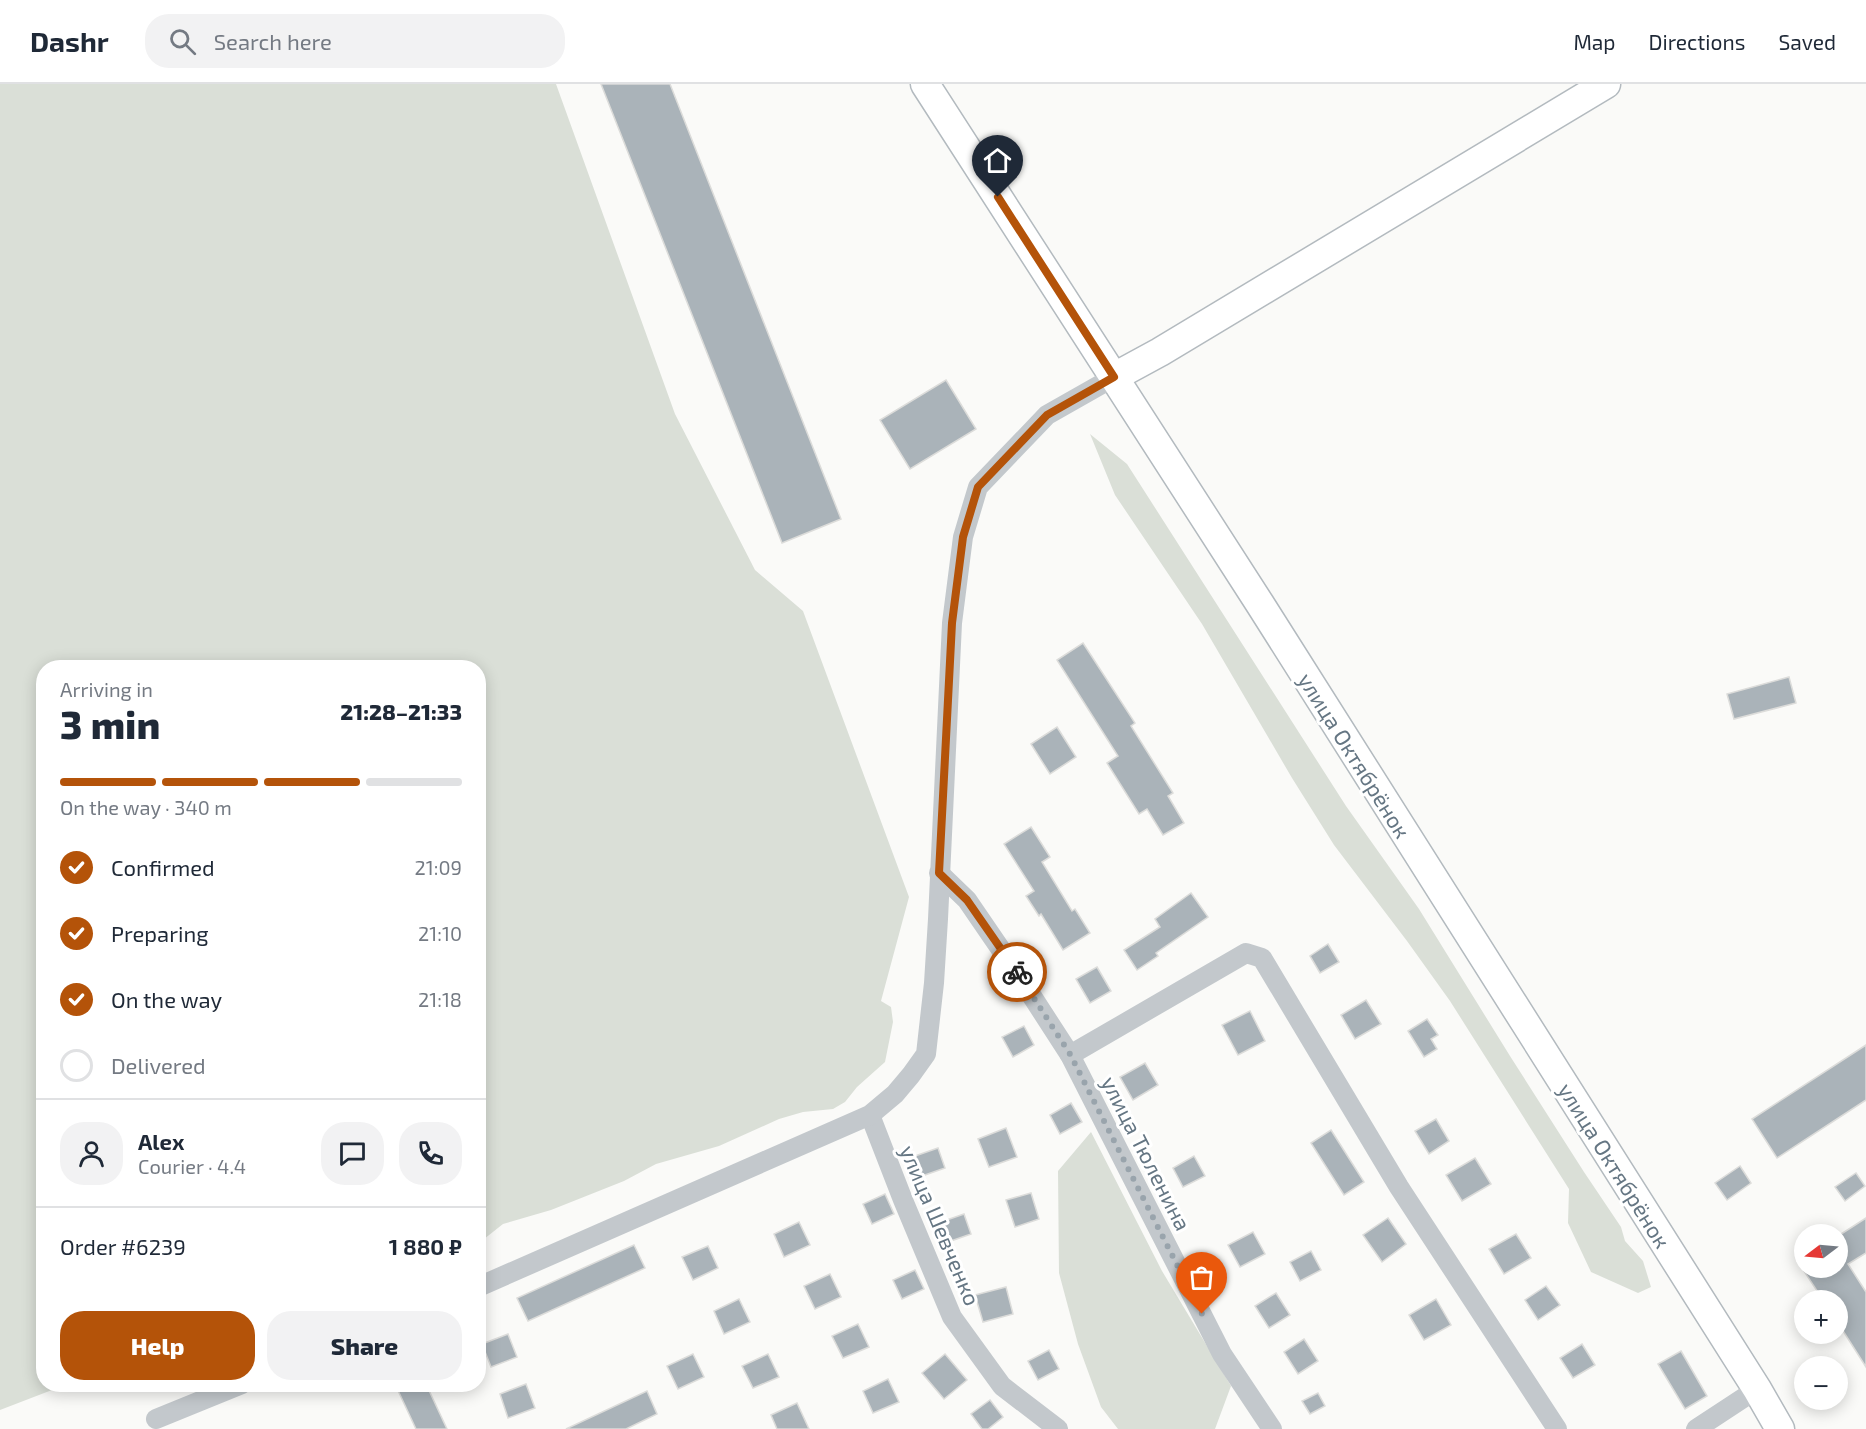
<!DOCTYPE html>
<meta charset="utf-8">
<style>
:root{--surface:#fff;--page:#f2f2f3;--text:#1f2937;--muted:#747a83;--line:#e0e1e3;--accent:#b45309}
body{margin:0;font-family:"Exo 2",sans-serif;background:var(--page);color:var(--text);height:100vh;display:flex;flex-direction:column;font-size:22px;white-space:nowrap}
*{box-sizing:border-box;margin:0}
p{font-size:20px;color:var(--muted)}
.icon{flex:none;width:33px;height:33px;fill:none;stroke:currentColor;stroke-width:2;stroke-linecap:round;stroke-linejoin:round}
.map{position:relative;flex:1;overflow:hidden}
.panel{position:absolute;left:36px;top:576px;width:450px;height:732px;display:flex;flex-direction:column;background:var(--surface);border-radius:24px;box-shadow:0 3px 15px #0003}
.panel>*{flex:none}
.needle{width:39px;rotate:254deg}
.fabs{position:absolute;left:1794px;top:1140px;display:grid;gap:12px}
.fabs a{display:grid;place-items:center;width:54px;height:54px;border-radius:50%;background:var(--surface);box-shadow:0 3px 15px #0003;font-size:30px}
.pin{position:absolute;display:grid;place-items:center;width:51px;height:51px;color:#fff;margin:-62px -26px;border-radius:50% 50% 50% 0;rotate:-45deg;box-shadow:0 0 6px #0007}
.pin .icon{rotate:45deg}
.courier{position:absolute;display:grid;place-items:center;width:60px;height:60px;margin:-30px;border:4px solid #b45309;border-radius:50%;background:#fff;color:#222;box-shadow:0 2px 8px #0007}
.summary em{font-style:normal;font-weight:800}
.summary div{display:flex;flex-direction:column-reverse}
.summary{display:flex;align-items:center;justify-content:space-between;height:102px;padding:0 24px}
h1{font-size:39px;font-weight:800;line-height:45px}
.bar{display:grid;grid-template-columns:repeat(4,1fr);gap:9px 6px;align-content:center;height:72px;padding:0 24px}
.bar i{height:8px;border-radius:4px;background:var(--line)}
.bar .active{background:var(--accent)}
.bar p{grid-column:span 4}
.line{display:flex;align-items:center;gap:15px;padding:0 24px;border-top:2px solid var(--line)}
.line div{flex:1}
.round{display:grid;place-items:center;flex:none;width:63px;height:63px;border-radius:24px;background:var(--page)}
ol{padding:0 24px;list-style:none}
li{display:flex;align-items:center;gap:18px;height:66px}
li p{margin-inline-start:auto}
li .icon{padding:6px;border-radius:50%;background:var(--accent);color:#fff;stroke-width:4}
li:last-child{color:var(--muted)}
li i{width:33px;height:33px;border:3px solid var(--line);border-radius:50%}
.action{display:flex;gap:12px;margin-top:auto;padding:12px 24px}
.action a{flex:1;height:69px;border-radius:24px;background:var(--accent);color:#fff;font-size:24px;font-weight:800;line-height:69px;text-align:center}
.action a+a{background:var(--page);color:var(--text)}
header{display:flex;align-items:center;gap:36px;box-sizing:border-box;height:84px;padding:0 30px;background:var(--surface);border-bottom:2px solid var(--line)}
header strong{font-size:28px}
nav{display:flex;gap:33px;margin-inline-start:auto;font-size:21px}
.search{width:420px;height:54px;background:var(--page);display:flex;align-items:center;gap:15px;box-sizing:border-box;padding:0 21px;border-radius:24px;color:var(--muted);font-size:22px}
.map>svg:first-child{display:block}
.green{fill:#dadfd7}
.building{fill:#aab3b9;stroke:#dcdcda;stroke-width:1.5}
.lines{fill:none;stroke-linecap:round;stroke-linejoin:round}
.secondary-casing{stroke:#b3babf;stroke-width:31}
.street{stroke:#c3c8cc;stroke-width:20}
.secondary{stroke:#fff;stroke-width:28}
.done{stroke:#99a4ac;stroke-width:6;stroke-dasharray:0 10.8}
.route{stroke:#b45309;stroke-width:8}
.labels{text-anchor:middle;dominant-baseline:central;stroke-width:6;stroke-linejoin:round;paint-order:stroke}
.street-label{font-size:22px;fill:#657683;stroke:#fff}
</style>
<header>
<strong>Dashr</strong>
<div class="search"><svg class="icon" aria-label="search" viewBox="0 0 24 24"><circle cx="10" cy="10" r="6"/><path d="M15 15l6 6"/></svg>Search here</div>
<nav><a>Map</a><a>Directions</a><a>Saved</a></nav>
</header>
<div class="map">
<svg width="1866" height="1345" viewBox="0 0 1866 1345">
<rect width="100%" height="100%" fill="#fafaf8"/>
<g class="green">
<path d="M0,0H556L675,330L755,486L803,527L909,813L881,917L891,923L893,938L885,978L857,1003L845,1018L833,1025L803,1028L779,1035L719,1062L656,1080L624,1097L551,1126L503,1140L479,1159L478,584H44V1300L65,1301L0,1326Z"/>
<path d="M1090,350L1127,380L1346,722L1419,825L1510,972L1584,1088L1621,1143L1625,1157L1643,1177L1651,1203L1638,1209L1591,1188L1568,1139L1569,1105L1450,917L1407,857L1334,761L1292,694L1202,540L1115,411Z"/>
<path d="M1091,1048L1162,1187L1231,1302L1215,1345H1118L1101,1323L1078,1260L1059,1189L1058,1087Z"/>
</g>
<g class="building">
<path d="M601,0H670L841,435L782,459Z"/>
<path d="M946,296L976,345L910,385L880,336Z"/>
<path d="M1083,559L1135,639L1131,642L1173,709L1168,712L1184,739L1163,751L1147,725L1139,730L1107,679L1118,672L1057,576Z"/>
<path d="M1789,593L1796,619L1734,635L1727,610Z"/>
<path d="M1057,643L1076,673L1050,690L1031,660Z"/>
<path d="M1031,743L1050,773L1042,778L1072,827L1075,825L1090,849L1063,866L1041,830L1039,832L1026,812L1034,807L1004,760Z"/>
<path d="M1191,809L1208,833L1156,869L1158,872L1137,886L1124,866L1160,843L1155,835Z"/>
<path d="M1328,860L1339,878L1320,889L1310,872Z"/>
<path d="M1097,883L1111,907L1090,919L1076,895Z"/>
<path d="M1366,916L1381,940L1355,955L1341,931Z"/>
<path d="M1250,927L1265,957L1238,971L1222,941Z"/>
<path d="M1427,935L1438,951L1431,955L1437,965L1424,973L1408,947Z"/>
<path d="M1024,942L1034,961L1013,973L1002,953Z"/>
<path d="M1866,961V1016L1777,1074L1752,1035Z"/>
<path d="M1145,979L1158,1001L1133,1016L1120,993Z"/>
<path d="M1071,1019L1082,1038L1060,1050L1050,1031Z"/>
<path d="M1436,1035L1449,1057L1429,1070L1415,1047Z"/>
<path d="M1006,1044L1017,1073L989,1083L978,1055Z"/>
<path d="M1331,1046L1364,1098L1344,1111L1311,1059Z"/>
<path d="M938,1064L945,1084L922,1092L915,1072Z"/>
<path d="M1194,1072L1205,1092L1183,1103L1173,1084Z"/>
<path d="M1475,1074L1491,1100L1462,1117L1446,1091Z"/>
<path d="M1740,1082L1751,1099L1727,1116L1715,1099Z"/>
<path d="M1856,1089L1865,1102L1845,1117L1835,1103Z"/>
<path d="M1031,1109L1039,1135L1015,1143L1006,1116Z"/>
<path d="M885,1110L894,1130L872,1140L863,1120Z"/>
<path d="M964,1130L971,1150L948,1158L941,1138Z"/>
<path d="M1388,1134L1406,1160L1382,1178L1363,1151Z"/>
<path d="M1866,1134V1169L1848,1180L1866,1208V1283L1838,1239V1216H1823L1802,1184H1838V1152Z"/>
<path d="M799,1138L810,1161L784,1173L774,1150Z"/>
<path d="M1253,1148L1265,1170L1240,1183L1228,1161Z"/>
<path d="M1516,1150L1531,1174L1504,1190L1489,1165Z"/>
<path d="M634,1161L645,1184L528,1237L517,1214Z"/>
<path d="M708,1162L718,1184L693,1196L682,1173Z"/>
<path d="M1311,1167L1321,1186L1300,1197L1290,1178Z"/>
<path d="M915,1186L924,1205L902,1215L893,1196Z"/>
<path d="M830,1190L841,1213L815,1225L804,1202Z"/>
<path d="M1546,1202L1560,1221L1538,1236L1525,1216Z"/>
<path d="M1006,1203L1013,1230L983,1238L975,1211Z"/>
<path d="M1276,1209L1290,1231L1269,1244L1255,1222Z"/>
<path d="M739,1215L750,1238L724,1250L714,1227Z"/>
<path d="M1436,1215L1451,1241L1424,1256L1409,1231Z"/>
<path d="M858,1240L869,1263L843,1274L832,1252Z"/>
<path d="M508,1250L517,1273L491,1283L482,1260Z"/>
<path d="M1304,1255L1318,1277L1298,1290L1284,1268Z"/>
<path d="M1582,1260L1595,1281L1573,1294L1560,1274Z"/>
<path d="M1049,1266L1059,1285L1038,1296L1028,1277Z"/>
<path d="M1681,1267L1707,1312L1685,1325L1658,1280Z"/>
<path d="M693,1270L704,1293L678,1305L667,1282Z"/>
<path d="M768,1270L779,1293L753,1304L742,1282Z"/>
<path d="M945,1270L967,1296L944,1315L922,1289Z"/>
<path d="M888,1295L899,1318L873,1329L863,1307Z"/>
<path d="M395,1300H426L447,1345H416Z"/>
<path d="M526,1300L535,1324L508,1334L500,1310Z"/>
<path d="M647,1307L657,1330L626,1345H566Z"/>
<path d="M1318,1309L1325,1322L1310,1330L1302,1317Z"/>
<path d="M990,1316L1003,1333L988,1345H982L971,1330Z"/>
<path d="M797,1319L809,1345H777L771,1331Z"/>
</g>
<g class="lines">
<g class="secondary-casing">
<g id="secondary">
<path d="M925,0L1260,520L1757,1305L1780,1345"/>
<path d="M1114,293L1160,268L1606,0"/>
</g>
</g>
<g class="street">
<path d="M939,789L967,816L1015,886L1070,971L1222,1270L1272,1345"/>
<path d="M1070,971L1246,869L1262,874L1399,1103L1557,1345"/>
<path d="M870,1031L903,1116L952,1233L1002,1302L1058,1345"/>
<path d="M478,1203L870,1031L895,1010L911,991L926,970L934,899L938,835L952,539L963,453L978,403L1047,331L1114,293"/>
<path d="M156,1335L242,1300"/>
<path d="M1696,1345L1757,1305"/>
</g>
<use href="#secondary" class="secondary"/>
</g>
<g class="lines">
<path class="done" d="M1017,888L1070,970L1202,1230"/>
<path class="route" d="M998,113L1114,293L1047,331L978,403L963,453L952,539L939,789L967,816L1017,888"/>
</g>
<g class="labels">
<g class="street-label">
<text transform="translate(1355 671) rotate(58)">улица Октябрёнок</text>
<text transform="translate(1147 1069) rotate(63)">улица Тюленина</text>
<text transform="translate(1615 1081) rotate(58)">улица Октябрёнок</text>
<text transform="translate(941 1141) rotate(67)">улица Шевченко</text>
</g>
</g>
</svg>
<div class="fabs">
<a><svg class="needle" viewBox="-14 -14 28 28"><path d="M0-13l5 13h-10z" fill="#e53935"/><path d="M0 13l5-13h-10z" fill="#747a83"/></svg></a>
<a>+</a>
<a>−</a>
</div>
<div class="pin" style="left:1202px;top:1230px;background:#ea580c"><svg class="icon" aria-label="bag" viewBox="0 0 24 24"><path d="M5 8h14l-1 12H6zM9 8a3 3 0 0 1 6 0"/></svg></div>
<div class="pin" style="left:998px;top:113px;background:#1f2937"><svg class="icon" aria-label="home" viewBox="0 0 24 24"><path d="M3 11l9-7 9 7M6 9v11h12V9"/></svg></div>
<div class="courier" style="left:1017px;top:888px"><svg class="icon" aria-label="bike" viewBox="0 0 24 24"><circle cx="6" cy="16" r="4"/><circle cx="18" cy="16" r="4"/><path d="M6 16l4-8h5l3 8M10 8l3 8H6M13 5h3"/></svg></div>
<section class="panel">
<div class="summary"><div><h1>3 min</h1><p>Arriving in</p></div><em>21:28–21:33</em></div>
<div class="bar"><i class="active"></i><i class="active"></i><i class="active"></i><i></i><p>On the way · 340 m</p></div>
<ol>
<li><svg class="icon" aria-label="check" viewBox="0 0 24 24"><path d="M5 12l5 5 9-10"/></svg>Confirmed<p>21:09</p></li>
<li><svg class="icon" aria-label="check" viewBox="0 0 24 24"><path d="M5 12l5 5 9-10"/></svg>Preparing<p>21:10</p></li>
<li><svg class="icon" aria-label="check" viewBox="0 0 24 24"><path d="M5 12l5 5 9-10"/></svg>On the way<p>21:18</p></li>
<li><i></i>Delivered</li>
</ol>
<div class="line" style="height:108px"><a class="round"><svg class="icon" aria-label="person" viewBox="0 0 24 24"><circle cx="12" cy="8" r="4"/><path d="M4 21q1-7 8-7t8 7"/></svg></a><div><b>Alex</b><p>Courier · 4.4</p></div><a class="round"><svg class="icon" aria-label="chat" viewBox="0 0 24 24"><path d="M4 5h16v11H9l-5 4z"/></svg></a><a class="round"><svg class="icon" aria-label="phone" viewBox="0 0 24 24"><path d="M5 4h4l2 5-3 2q2 4 5 5l2-3 5 2v4C11 20 4 13 5 4z"/></svg></a></div>
<div class="line" style="height:78px"><div>Order #6239</div><b>1 880 ₽</b></div>
<div class="action"><a>Help</a><a>Share</a></div>
</section>
</div>
